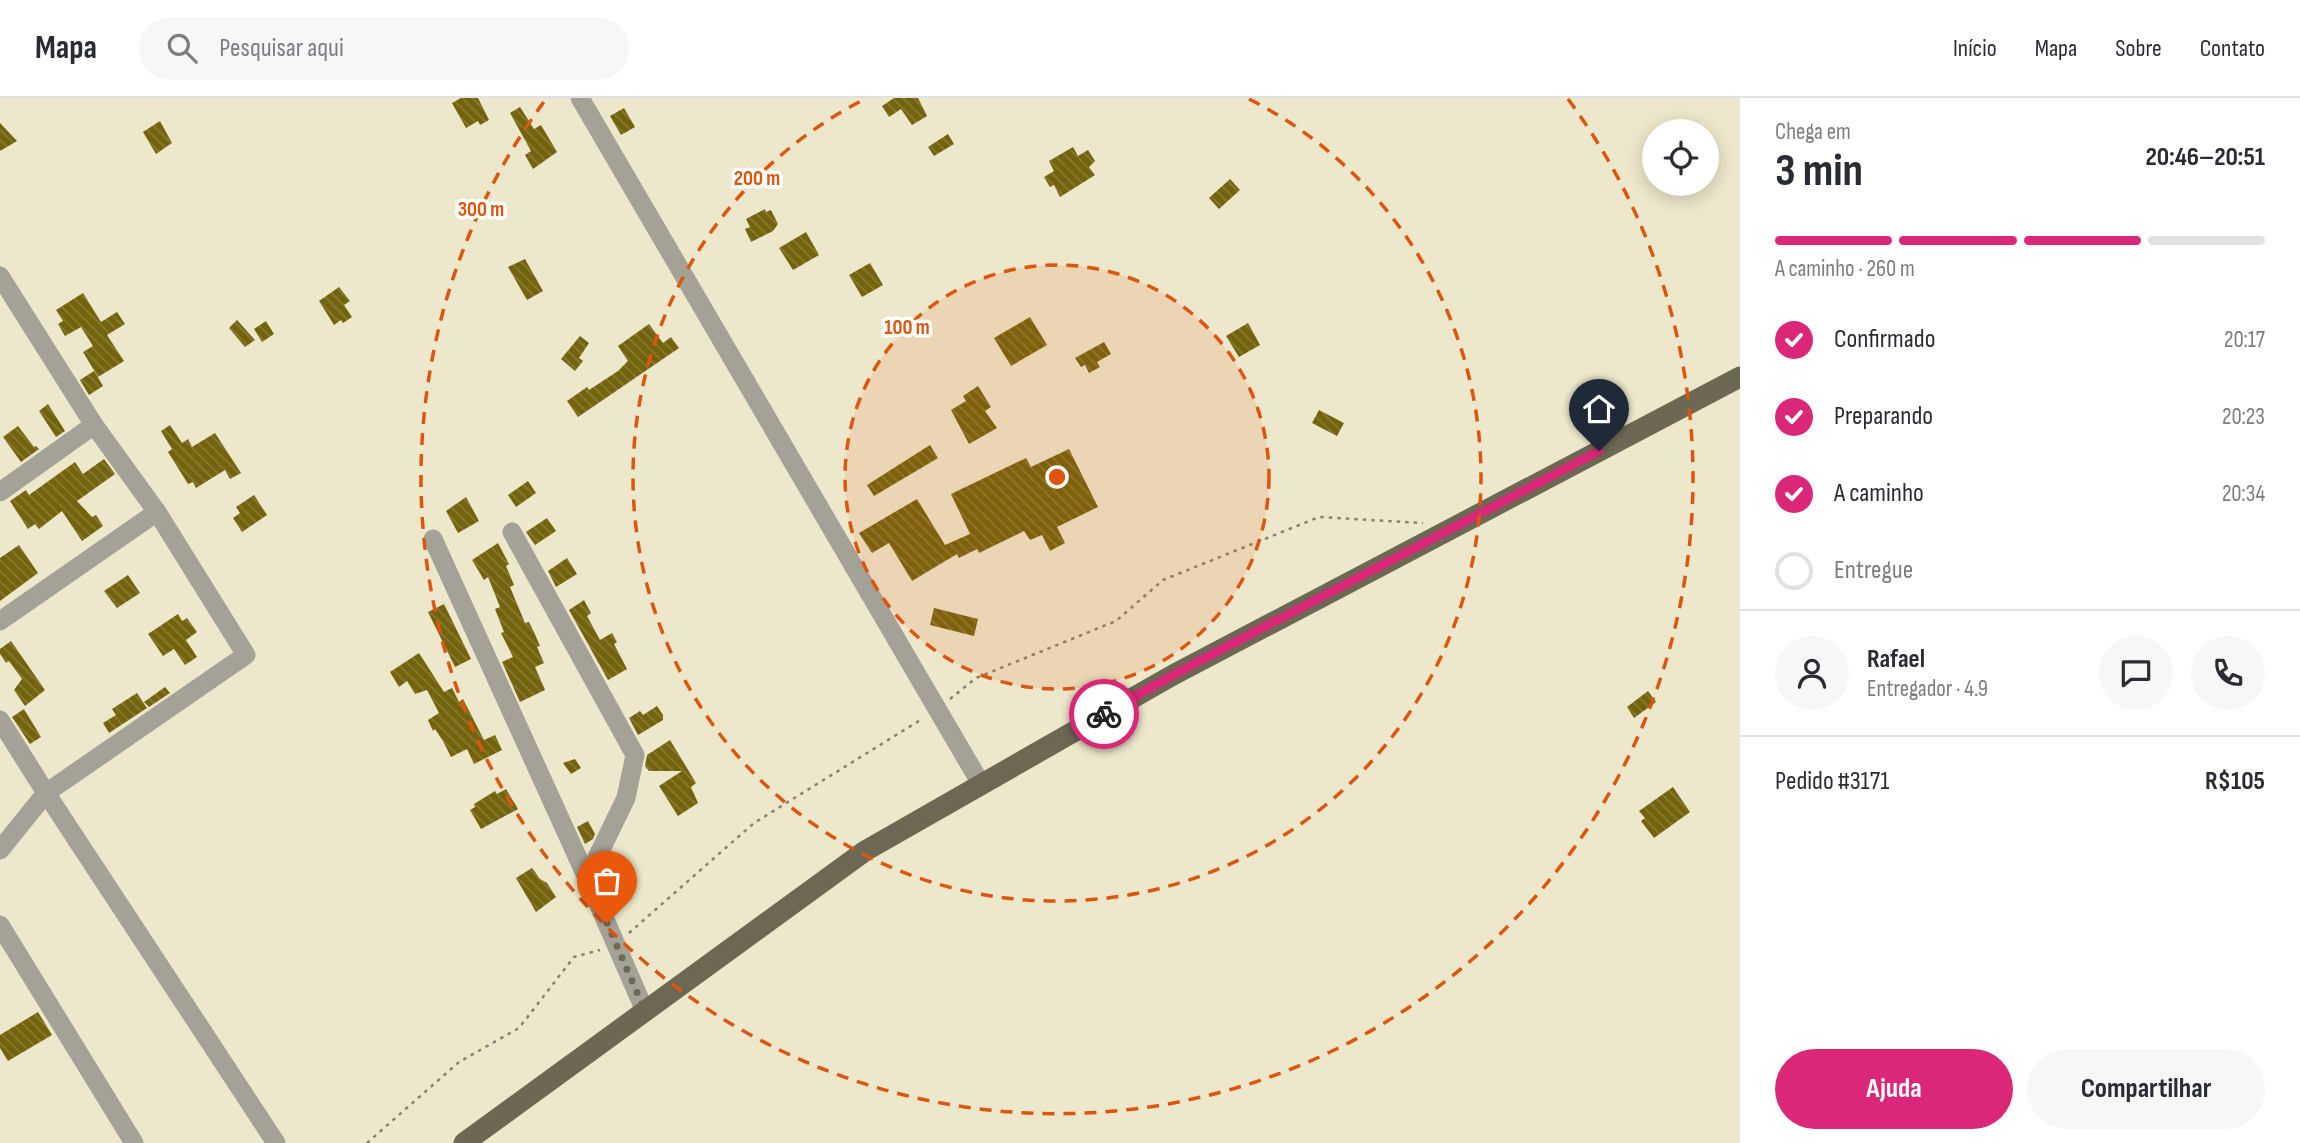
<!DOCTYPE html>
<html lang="pt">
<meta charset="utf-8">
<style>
:root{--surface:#fff;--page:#f7f7f7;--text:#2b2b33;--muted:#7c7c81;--line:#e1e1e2;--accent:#db2777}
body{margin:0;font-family:"Sofia Sans Condensed",sans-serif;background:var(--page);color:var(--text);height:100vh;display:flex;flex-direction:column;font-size:26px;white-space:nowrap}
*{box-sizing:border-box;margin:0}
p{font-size:23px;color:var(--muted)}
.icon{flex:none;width:38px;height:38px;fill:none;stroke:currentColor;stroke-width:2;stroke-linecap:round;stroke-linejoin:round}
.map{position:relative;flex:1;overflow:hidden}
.details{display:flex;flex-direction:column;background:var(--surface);width:560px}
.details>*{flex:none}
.tools{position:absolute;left:1642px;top:21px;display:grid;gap:14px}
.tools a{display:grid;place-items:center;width:77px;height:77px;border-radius:50%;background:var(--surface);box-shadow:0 4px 18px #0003;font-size:35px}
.pin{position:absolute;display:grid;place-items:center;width:60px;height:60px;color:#fff;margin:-72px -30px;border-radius:50% 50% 50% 0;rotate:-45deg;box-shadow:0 0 7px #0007}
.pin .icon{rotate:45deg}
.courier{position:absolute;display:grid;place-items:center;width:70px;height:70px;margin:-35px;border:5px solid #db2777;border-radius:50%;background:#fff;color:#222;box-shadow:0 2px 9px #0007}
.overview em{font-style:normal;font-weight:700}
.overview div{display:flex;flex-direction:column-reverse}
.overview{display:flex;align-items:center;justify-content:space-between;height:119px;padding:0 35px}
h1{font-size:46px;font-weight:700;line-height:52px}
.bar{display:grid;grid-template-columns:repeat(4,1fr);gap:10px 7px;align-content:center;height:84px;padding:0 35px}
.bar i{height:9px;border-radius:5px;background:var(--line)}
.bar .active{background:var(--accent)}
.bar p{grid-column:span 4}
.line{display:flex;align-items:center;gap:18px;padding:0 35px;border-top:2px solid var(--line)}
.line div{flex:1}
.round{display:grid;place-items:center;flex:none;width:74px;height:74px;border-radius:37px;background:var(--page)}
ol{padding:0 35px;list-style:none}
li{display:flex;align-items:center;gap:21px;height:77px}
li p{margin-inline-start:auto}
li .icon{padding:7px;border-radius:50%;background:var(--accent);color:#fff;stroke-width:4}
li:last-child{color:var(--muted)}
li i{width:38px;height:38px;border:4px solid var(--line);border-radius:50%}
.action{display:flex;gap:14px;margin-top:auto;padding:14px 35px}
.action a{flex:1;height:80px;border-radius:42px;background:var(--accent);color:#fff;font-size:28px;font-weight:700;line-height:80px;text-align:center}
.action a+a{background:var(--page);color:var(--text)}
header{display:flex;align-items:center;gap:42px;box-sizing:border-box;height:98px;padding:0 35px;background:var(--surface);border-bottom:2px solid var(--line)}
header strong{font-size:33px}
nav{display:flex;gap:38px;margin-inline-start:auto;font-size:24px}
.search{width:490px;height:63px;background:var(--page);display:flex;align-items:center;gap:18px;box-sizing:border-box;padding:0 24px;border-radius:38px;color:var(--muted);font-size:26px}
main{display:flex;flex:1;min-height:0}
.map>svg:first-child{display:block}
.building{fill:url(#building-back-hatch)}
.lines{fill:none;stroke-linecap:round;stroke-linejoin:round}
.path{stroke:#878370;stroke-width:2.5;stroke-dasharray:3.5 5;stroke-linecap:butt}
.minor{stroke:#a4a296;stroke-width:19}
.major{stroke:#6d6853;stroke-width:21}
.done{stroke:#6c6958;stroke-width:7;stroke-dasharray:0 12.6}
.route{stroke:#db2777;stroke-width:9}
.ring{fill:none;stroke:#de560d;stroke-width:3.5;stroke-dasharray:12 9}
.centre{fill:#de560d;stroke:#fff;stroke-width:3.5}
.ring-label{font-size:21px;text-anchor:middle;font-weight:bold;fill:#de560d;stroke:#fff;stroke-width:7;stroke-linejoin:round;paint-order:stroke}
</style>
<header>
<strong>Mapa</strong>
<div class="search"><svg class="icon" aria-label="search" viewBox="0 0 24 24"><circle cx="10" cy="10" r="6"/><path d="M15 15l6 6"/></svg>Pesquisar aqui</div>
<nav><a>Início</a><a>Mapa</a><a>Sobre</a><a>Contato</a></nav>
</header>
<main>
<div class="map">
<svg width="1740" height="1045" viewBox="0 0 1740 1045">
<defs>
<pattern id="building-back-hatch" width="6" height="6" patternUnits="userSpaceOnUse" patternTransform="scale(1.75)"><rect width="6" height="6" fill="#73630b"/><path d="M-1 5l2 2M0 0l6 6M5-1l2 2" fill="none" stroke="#867a37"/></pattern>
</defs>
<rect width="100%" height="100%" fill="#ede8cb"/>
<g class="building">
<path d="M461,0H478L489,22L480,27L478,23L466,30L452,5Z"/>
<path d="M894,0H918L927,18L912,27L901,11L889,19L882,8Z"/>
<path d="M520,9L534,31L541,27L557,54L533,71L525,57L531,53L510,15Z"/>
<path d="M624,10L635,29L621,37L610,18Z"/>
<path d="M160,23L172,45L156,56L143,34Z"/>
<path d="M0,25L17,43L0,53Z"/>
<path d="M948,36L954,46L934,58L928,49Z"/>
<path d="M1073,49L1078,58L1088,52L1095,63L1089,69L1095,77L1060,99L1054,87L1050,89L1044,79L1054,73L1049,63Z"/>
<path d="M1230,81L1240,92L1219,111L1209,100Z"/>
<path d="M765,111L766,114L771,112L778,126L773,133L751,144L745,131L750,129L746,121Z"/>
<path d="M806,134L819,157L793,172L779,150Z"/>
<path d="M525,161L543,193L527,202L508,169Z"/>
<path d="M870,165L883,187L862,199L849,177Z"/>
<path d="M339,189L350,203L344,207L352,219L343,225L341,222L334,227L319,203Z"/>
<path d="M83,195L101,224L117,214L125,226L107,237L124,263L98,279L83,254L93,248L81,229L65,238L58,226L63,223L56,212Z"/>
<path d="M1030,219L1047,247L1011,268L994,240Z"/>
<path d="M237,222L255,242L245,249L229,230Z"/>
<path d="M266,223L274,236L262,244L254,231Z"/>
<path d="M1248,225L1260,247L1239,259L1226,238Z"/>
<path d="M649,226L663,245L671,239L679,250L578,319L567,303L587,289L589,292L618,273L628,263L618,248Z"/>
<path d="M580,238L589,245L579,260L583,263L575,273L561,261Z"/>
<path d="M1104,244L1111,256L1097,264L1100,269L1089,275L1085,267L1081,269L1075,260Z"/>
<path d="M94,273L103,288L89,297L80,282Z"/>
<path d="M978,288L991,309L985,313L997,330L969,346L951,312L966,303L963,298Z"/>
<path d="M48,306L65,333L56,339L39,313Z"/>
<path d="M1319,312L1344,325L1337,338L1312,325Z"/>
<path d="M170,327L182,345L188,341L192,349L215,335L241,375L230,381L225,372L196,390L193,384L188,386L168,354L172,351L161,333Z"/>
<path d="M18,328L34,349L36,348L39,351L21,364L3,339Z"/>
<path d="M930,347L938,360L874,398L867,387Z"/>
<path d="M1069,351L1098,409L1057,429L1065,445L1050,453L1042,437L1030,442L1024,433L979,455L977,451L959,460L957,456L912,483L889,445L872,455L859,435L917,401L945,447L970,436L951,396L1026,360L1031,369Z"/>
<path d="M104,361L115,376L77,403L92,419L96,417L103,428L82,443L62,413L39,431L35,426L28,431L10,403L26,392L29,397L75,364L83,376Z"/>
<path d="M528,383L536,395L516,409L508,397Z"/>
<path d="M254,397L267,417L242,434L233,420L240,415L236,409Z"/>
<path d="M466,399L479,423L458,435L446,413Z"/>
<path d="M547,420L556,433L535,447L526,434Z"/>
<path d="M498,445L509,466L506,468L514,487L510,489L525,525L529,524L534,534L540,548L537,549L544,565L535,569L545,592L520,604L502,564L513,559L501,535L504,534L495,511L500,509L488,479L484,482L472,462Z"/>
<path d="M19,447L38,475L0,503V460Z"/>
<path d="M567,460L577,476L556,489L548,473Z"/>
<path d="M128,477L140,495L117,510L104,493Z"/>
<path d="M584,502L591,515L587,518L600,542L612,535L617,544L614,546L627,571L608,582L569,512Z"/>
<path d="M444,506L471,561L455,569L428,514Z"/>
<path d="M934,510L978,521L974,538L930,527Z"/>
<path d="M178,516L182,523L187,520L197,534L186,542L197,559L185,567L174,551L163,558L148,536Z"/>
<path d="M11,543L45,592L25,608L14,592L22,581L9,563L6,565L0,556V551Z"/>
<path d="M419,555L444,594L452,590L459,604L463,601L484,642L495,637L502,652L474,666L467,651L451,659L443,643L435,631L433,633L428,622L439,615L427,592L415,596L407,583L399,589L390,574Z"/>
<path d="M165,589L170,595L149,609L144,604Z"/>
<path d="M1648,593L1656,604L1634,620L1627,609Z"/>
<path d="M137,595L147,610L109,635L103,625L116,617L112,611Z"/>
<path d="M657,608L663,617V622L638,637L629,620L640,613L643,617Z"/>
<path d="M24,611L41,639L30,646L12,619Z"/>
<path d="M670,642L696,685L691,689L698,705L678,718L659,688L682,673H649L645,668L647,657Z"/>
<path d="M575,661L581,670L571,676L563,665Z"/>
<path d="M1673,689L1690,714L1654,740L1641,723L1645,720L1639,713Z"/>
<path d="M506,691L518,711L481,731L470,712L475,709L474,706L495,693L497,696Z"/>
<path d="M588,723L595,736L593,741L585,746L577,729Z"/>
<path d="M532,770L540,781L547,785L556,799L536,814L516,780Z"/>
<path d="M621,770L630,788L611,799L601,781Z"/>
<path d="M38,914L52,937L8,963L0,950V937Z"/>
</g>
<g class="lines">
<g class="path">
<path d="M950,601L976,580L1116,523L1163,482L1319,419L1423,425"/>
<path d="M629,835L754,725L922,621"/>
<path d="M367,1045L459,964L519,930L574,859L600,852"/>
</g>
<g class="minor">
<path d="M580,0L981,686"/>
<path d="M0,178L94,327L157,414"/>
<path d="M0,394L94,327"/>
<path d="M512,434L635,657L626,700L587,780"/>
<path d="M433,441L587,780L645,913"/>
<path d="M0,523L157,414L246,557L46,695L276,1045"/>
<path d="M0,622L46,695L0,752"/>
<path d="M0,827L134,1045"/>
</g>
<path class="major" d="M464,1045L865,753L1173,577L1740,279"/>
</g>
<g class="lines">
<path class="done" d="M607,825L645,913L865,752L1104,616"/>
<path class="route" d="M1104,616L1173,577L1599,353"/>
</g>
<circle cx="1057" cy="379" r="212" fill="#de560d" fill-opacity=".12"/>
<g class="ring">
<circle cx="1057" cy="379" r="212"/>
<path d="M1249 1A424 424 0 1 1 865 1"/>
<path d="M1568 1A636 636 0 1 1 546 1"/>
</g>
<circle cx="1057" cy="379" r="10" class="centre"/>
<g class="ring-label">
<text x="757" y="87">200 m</text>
<text x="481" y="118">300 m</text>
<text x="907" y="236">100 m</text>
</g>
</svg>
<div class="tools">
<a><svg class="icon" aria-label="locate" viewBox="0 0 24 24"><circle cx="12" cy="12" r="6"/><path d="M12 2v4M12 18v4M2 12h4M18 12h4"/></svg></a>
</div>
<div class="pin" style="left:607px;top:825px;background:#ea580c"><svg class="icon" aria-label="bag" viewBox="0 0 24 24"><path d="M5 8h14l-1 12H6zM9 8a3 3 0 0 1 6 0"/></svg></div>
<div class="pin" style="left:1599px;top:353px;background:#1f2937"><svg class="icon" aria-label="home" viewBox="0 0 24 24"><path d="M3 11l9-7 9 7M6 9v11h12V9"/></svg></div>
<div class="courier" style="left:1104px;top:616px"><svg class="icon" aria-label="bike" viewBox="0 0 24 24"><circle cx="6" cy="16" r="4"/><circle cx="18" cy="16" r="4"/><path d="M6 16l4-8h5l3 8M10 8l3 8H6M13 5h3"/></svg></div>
</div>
<section class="details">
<div class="overview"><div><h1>3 min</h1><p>Chega em</p></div><em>20:46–20:51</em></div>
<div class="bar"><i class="active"></i><i class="active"></i><i class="active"></i><i></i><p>A caminho · 260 m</p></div>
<ol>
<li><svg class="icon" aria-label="check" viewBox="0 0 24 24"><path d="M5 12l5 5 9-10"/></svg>Confirmado<p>20:17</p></li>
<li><svg class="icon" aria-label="check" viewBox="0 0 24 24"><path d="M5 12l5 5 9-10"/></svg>Preparando<p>20:23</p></li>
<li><svg class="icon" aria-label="check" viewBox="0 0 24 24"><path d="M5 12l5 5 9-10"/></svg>A caminho<p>20:34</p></li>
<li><i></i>Entregue</li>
</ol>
<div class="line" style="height:126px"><a class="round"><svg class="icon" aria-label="person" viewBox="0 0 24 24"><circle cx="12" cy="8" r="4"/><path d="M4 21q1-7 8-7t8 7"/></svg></a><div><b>Rafael</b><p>Entregador · 4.9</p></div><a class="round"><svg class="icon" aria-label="chat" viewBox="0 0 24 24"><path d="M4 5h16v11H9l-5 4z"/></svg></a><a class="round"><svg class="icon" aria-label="phone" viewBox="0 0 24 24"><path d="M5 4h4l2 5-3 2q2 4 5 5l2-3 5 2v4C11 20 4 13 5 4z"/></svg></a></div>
<div class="line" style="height:91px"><div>Pedido #3171</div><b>R$105</b></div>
<div class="action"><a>Ajuda</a><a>Compartilhar</a></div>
</section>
</main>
